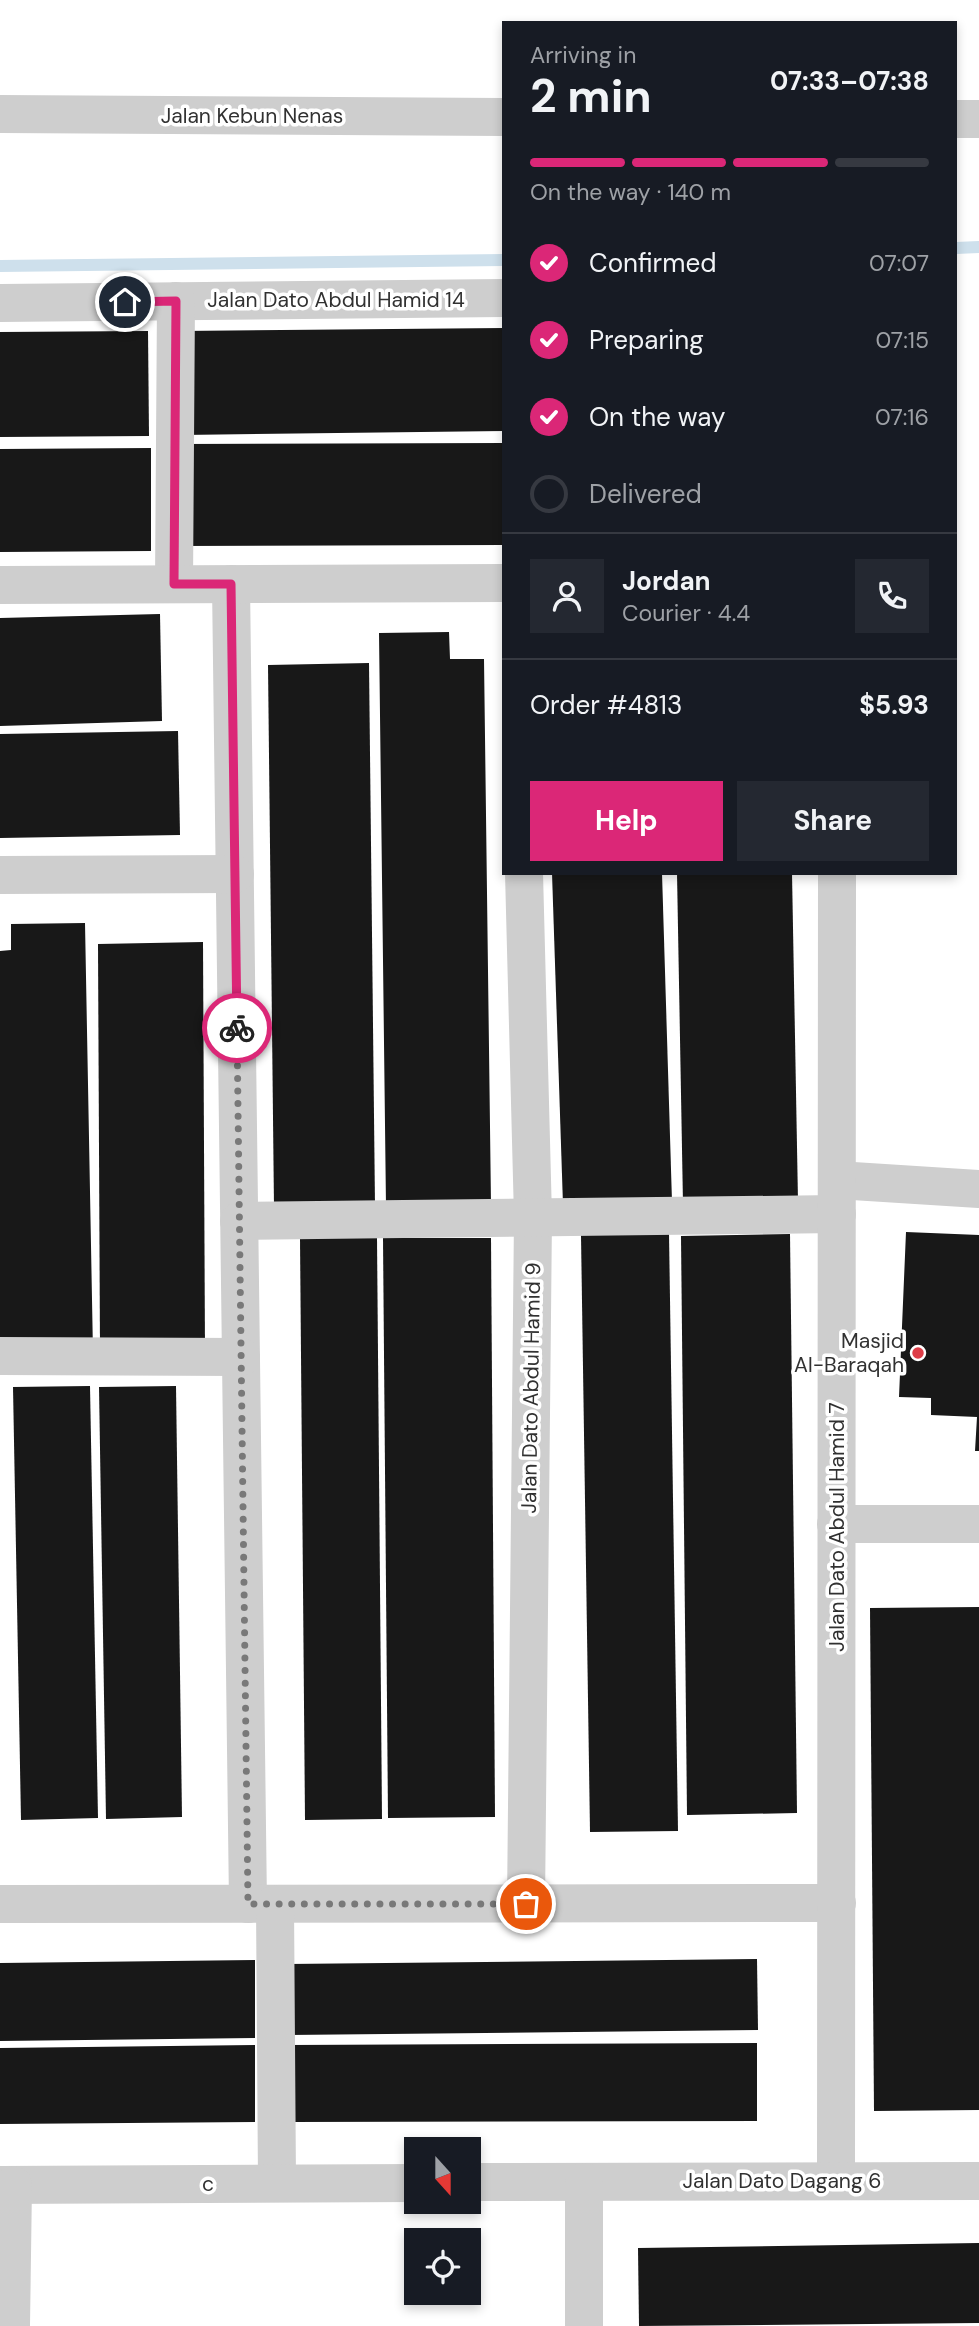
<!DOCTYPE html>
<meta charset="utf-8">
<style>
:root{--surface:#171b24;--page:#242831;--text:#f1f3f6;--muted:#9ea1a6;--line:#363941;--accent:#db2777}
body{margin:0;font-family:"DM Sans",sans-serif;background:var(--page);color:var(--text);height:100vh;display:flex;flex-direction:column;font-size:26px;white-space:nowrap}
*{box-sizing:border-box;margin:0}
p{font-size:23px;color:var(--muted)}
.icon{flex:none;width:38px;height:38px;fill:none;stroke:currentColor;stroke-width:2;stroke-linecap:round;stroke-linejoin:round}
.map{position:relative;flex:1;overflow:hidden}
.panel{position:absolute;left:502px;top:21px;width:455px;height:854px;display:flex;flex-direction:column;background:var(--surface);border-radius:0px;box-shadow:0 4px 10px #0003}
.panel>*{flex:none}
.needle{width:46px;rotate:159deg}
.controls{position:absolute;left:404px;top:2137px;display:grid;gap:14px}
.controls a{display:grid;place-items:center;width:77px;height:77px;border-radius:0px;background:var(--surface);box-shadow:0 4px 10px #0003;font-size:35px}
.pin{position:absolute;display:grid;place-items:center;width:60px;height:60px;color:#fff;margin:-30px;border:4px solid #fff;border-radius:50%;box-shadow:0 2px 7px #0007}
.courier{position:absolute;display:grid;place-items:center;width:70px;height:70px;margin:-35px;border:5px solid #db2777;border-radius:50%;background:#fff;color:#222;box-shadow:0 2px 9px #0007}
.summary em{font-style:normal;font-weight:700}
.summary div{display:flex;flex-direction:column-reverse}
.summary{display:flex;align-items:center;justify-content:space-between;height:119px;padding:0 28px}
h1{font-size:46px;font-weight:700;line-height:52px}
.bar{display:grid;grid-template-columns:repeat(4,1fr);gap:10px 7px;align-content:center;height:84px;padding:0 28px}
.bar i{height:9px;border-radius:5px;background:var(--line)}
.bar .current{background:var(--accent)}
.bar p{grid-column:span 4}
.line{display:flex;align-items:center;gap:18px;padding:0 28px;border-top:2px solid var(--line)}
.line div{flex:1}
.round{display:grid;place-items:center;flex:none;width:74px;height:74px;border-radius:0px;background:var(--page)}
ol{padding:0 28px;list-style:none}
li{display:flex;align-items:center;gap:21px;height:77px}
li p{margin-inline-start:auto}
li .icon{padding:7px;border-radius:50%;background:var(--accent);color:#fff;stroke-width:4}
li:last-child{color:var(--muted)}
li i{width:38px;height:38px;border:4px solid var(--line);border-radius:50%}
.action{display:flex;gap:14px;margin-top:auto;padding:14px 28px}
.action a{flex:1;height:80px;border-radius:0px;background:var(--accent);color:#fff;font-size:28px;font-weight:700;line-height:80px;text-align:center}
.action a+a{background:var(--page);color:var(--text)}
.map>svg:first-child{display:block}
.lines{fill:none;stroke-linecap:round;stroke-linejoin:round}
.stream{stroke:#cee0ec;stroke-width:12}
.building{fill:#181818}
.minor{stroke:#cecece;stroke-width:38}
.done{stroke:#797979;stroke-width:7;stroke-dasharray:0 12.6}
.route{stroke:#db2777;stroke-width:9}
.poi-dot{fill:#de3d47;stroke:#fff;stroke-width:2.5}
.labels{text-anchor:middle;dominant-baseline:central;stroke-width:7;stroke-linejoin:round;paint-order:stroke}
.street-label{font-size:21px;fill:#313131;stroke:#fff}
.poi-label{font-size:21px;fill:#313131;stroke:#fff;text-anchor:end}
</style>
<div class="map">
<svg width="979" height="2326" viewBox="0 0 979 2326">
<rect width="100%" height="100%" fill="#fff"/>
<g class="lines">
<g class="stream">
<path d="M956,248L979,247"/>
<path d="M0,266L504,260"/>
</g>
</g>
<g class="building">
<path d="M504,328V431L182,435L181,331Z"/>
<path d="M148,331L149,436L0,437V332Z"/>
<path d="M504,443V545L180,546V444Z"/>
<path d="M151,448V551L0,552V449Z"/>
<path d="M160,614L162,721L0,726V618Z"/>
<path d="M449,632L450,659H484L491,1204L386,1206L379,633Z"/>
<path d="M369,663L375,1206L274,1208L268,665Z"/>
<path d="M178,731L180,835L0,838V734Z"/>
<path d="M552,873H662L672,1202L563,1205Z"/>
<path d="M677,873H792L798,1201L683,1204Z"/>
<path d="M85,923L93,1353L0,1355V951L11,950V924Z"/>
<path d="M203,942L205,1352L100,1353L98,944Z"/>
<path d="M906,1232L979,1235V1451H975L977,1417L931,1415V1398L899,1397Z"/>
<path d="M669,1233L678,1831L590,1832L581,1235Z"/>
<path d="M790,1234L797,1813L687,1815L681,1236Z"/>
<path d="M300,1238H377L382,1819L305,1820Z"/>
<path d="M383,1238H491L495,1817L388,1818Z"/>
<path d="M90,1386L98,1818L21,1820L13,1387Z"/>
<path d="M176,1386L182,1817L106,1819L99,1387Z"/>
<path d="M979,1607V2110L874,2111L870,1608Z"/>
<path d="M757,1959L758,2030L288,2035L287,1964Z"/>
<path d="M255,1960V2038L0,2041V1963Z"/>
<path d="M757,2043V2121L289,2122V2045Z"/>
<path d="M255,2045V2122L0,2124V2048Z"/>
<path d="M979,2243V2323L639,2326L638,2248Z"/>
</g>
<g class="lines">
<g class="minor">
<path d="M0,114L504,117"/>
<path d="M956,119H979"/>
<path d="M0,303L504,298"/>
<path d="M174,584L176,301"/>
<path d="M231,584L248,1904"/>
<path d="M0,585L504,583"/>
<path d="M524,873L533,1217L526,1904"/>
<path d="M0,875L235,874"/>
<path d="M837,1180L979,1189"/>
<path d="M239,1221L837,1214"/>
<path d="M0,1356L241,1357"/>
<path d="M836,1524H979"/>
<path d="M0,1904L837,1903"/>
<path d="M275,1904L277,2183"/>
<path d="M836,2181L837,873"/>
<path d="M469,2182L979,2181"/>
<path d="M584,2182V2326"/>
<path d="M0,2185L416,2183"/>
<path d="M11,2326L13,2185"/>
</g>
</g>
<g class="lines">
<path class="done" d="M237,1028L248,1904H526"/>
<path class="route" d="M125,302L176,301L174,584H231L237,1028"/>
</g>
<circle class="poi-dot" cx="918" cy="1353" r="7"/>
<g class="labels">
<g class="street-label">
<text x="252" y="116">Jalan Kebun Nenas</text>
<text x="336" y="300">Jalan Dato Abdul Hamid 14</text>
<text transform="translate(531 1388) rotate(-89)">Jalan Dato Abdul Hamid 9</text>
<text transform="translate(837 1527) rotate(-90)">Jalan Dato Abdul Hamid 7</text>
<text x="782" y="2181">Jalan Dato Dagang 6</text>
<text x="208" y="2184">c</text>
</g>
<g class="poi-label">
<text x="904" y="1341">Masjid<tspan x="904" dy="24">Al-Baraqah</tspan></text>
</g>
</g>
</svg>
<div class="controls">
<a><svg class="needle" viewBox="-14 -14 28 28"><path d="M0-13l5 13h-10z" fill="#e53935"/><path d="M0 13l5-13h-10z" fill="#9ea1a6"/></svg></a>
<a><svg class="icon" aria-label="locate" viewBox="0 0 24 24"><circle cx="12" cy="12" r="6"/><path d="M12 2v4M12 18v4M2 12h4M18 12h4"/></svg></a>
</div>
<div class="pin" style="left:526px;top:1904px;background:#ea580c"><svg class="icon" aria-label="bag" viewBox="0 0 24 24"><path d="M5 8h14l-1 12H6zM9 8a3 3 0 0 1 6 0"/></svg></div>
<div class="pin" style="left:125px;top:302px;background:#1f2937"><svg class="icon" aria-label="home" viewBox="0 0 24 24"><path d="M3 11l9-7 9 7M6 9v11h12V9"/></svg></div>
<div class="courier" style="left:237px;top:1028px"><svg class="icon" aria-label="bike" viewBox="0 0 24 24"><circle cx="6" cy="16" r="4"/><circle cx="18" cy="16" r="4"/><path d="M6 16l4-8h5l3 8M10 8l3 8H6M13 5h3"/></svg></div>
<section class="panel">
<div class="summary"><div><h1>2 min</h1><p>Arriving in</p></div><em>07:33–07:38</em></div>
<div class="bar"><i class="current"></i><i class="current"></i><i class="current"></i><i></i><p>On the way · 140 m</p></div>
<ol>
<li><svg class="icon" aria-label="check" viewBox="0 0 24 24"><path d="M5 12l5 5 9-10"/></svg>Confirmed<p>07:07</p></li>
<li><svg class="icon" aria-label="check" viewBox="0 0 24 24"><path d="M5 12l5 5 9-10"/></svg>Preparing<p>07:15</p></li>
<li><svg class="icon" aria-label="check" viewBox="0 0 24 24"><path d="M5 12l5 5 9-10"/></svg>On the way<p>07:16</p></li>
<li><i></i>Delivered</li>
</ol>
<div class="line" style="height:126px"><a class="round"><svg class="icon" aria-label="person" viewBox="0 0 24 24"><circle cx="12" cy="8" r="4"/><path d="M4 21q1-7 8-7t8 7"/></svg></a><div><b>Jordan</b><p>Courier · 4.4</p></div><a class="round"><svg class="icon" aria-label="phone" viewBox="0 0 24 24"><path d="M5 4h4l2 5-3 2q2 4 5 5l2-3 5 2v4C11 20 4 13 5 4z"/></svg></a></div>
<div class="line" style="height:91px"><div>Order #4813</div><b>$5.93</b></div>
<div class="action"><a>Help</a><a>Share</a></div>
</section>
</div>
